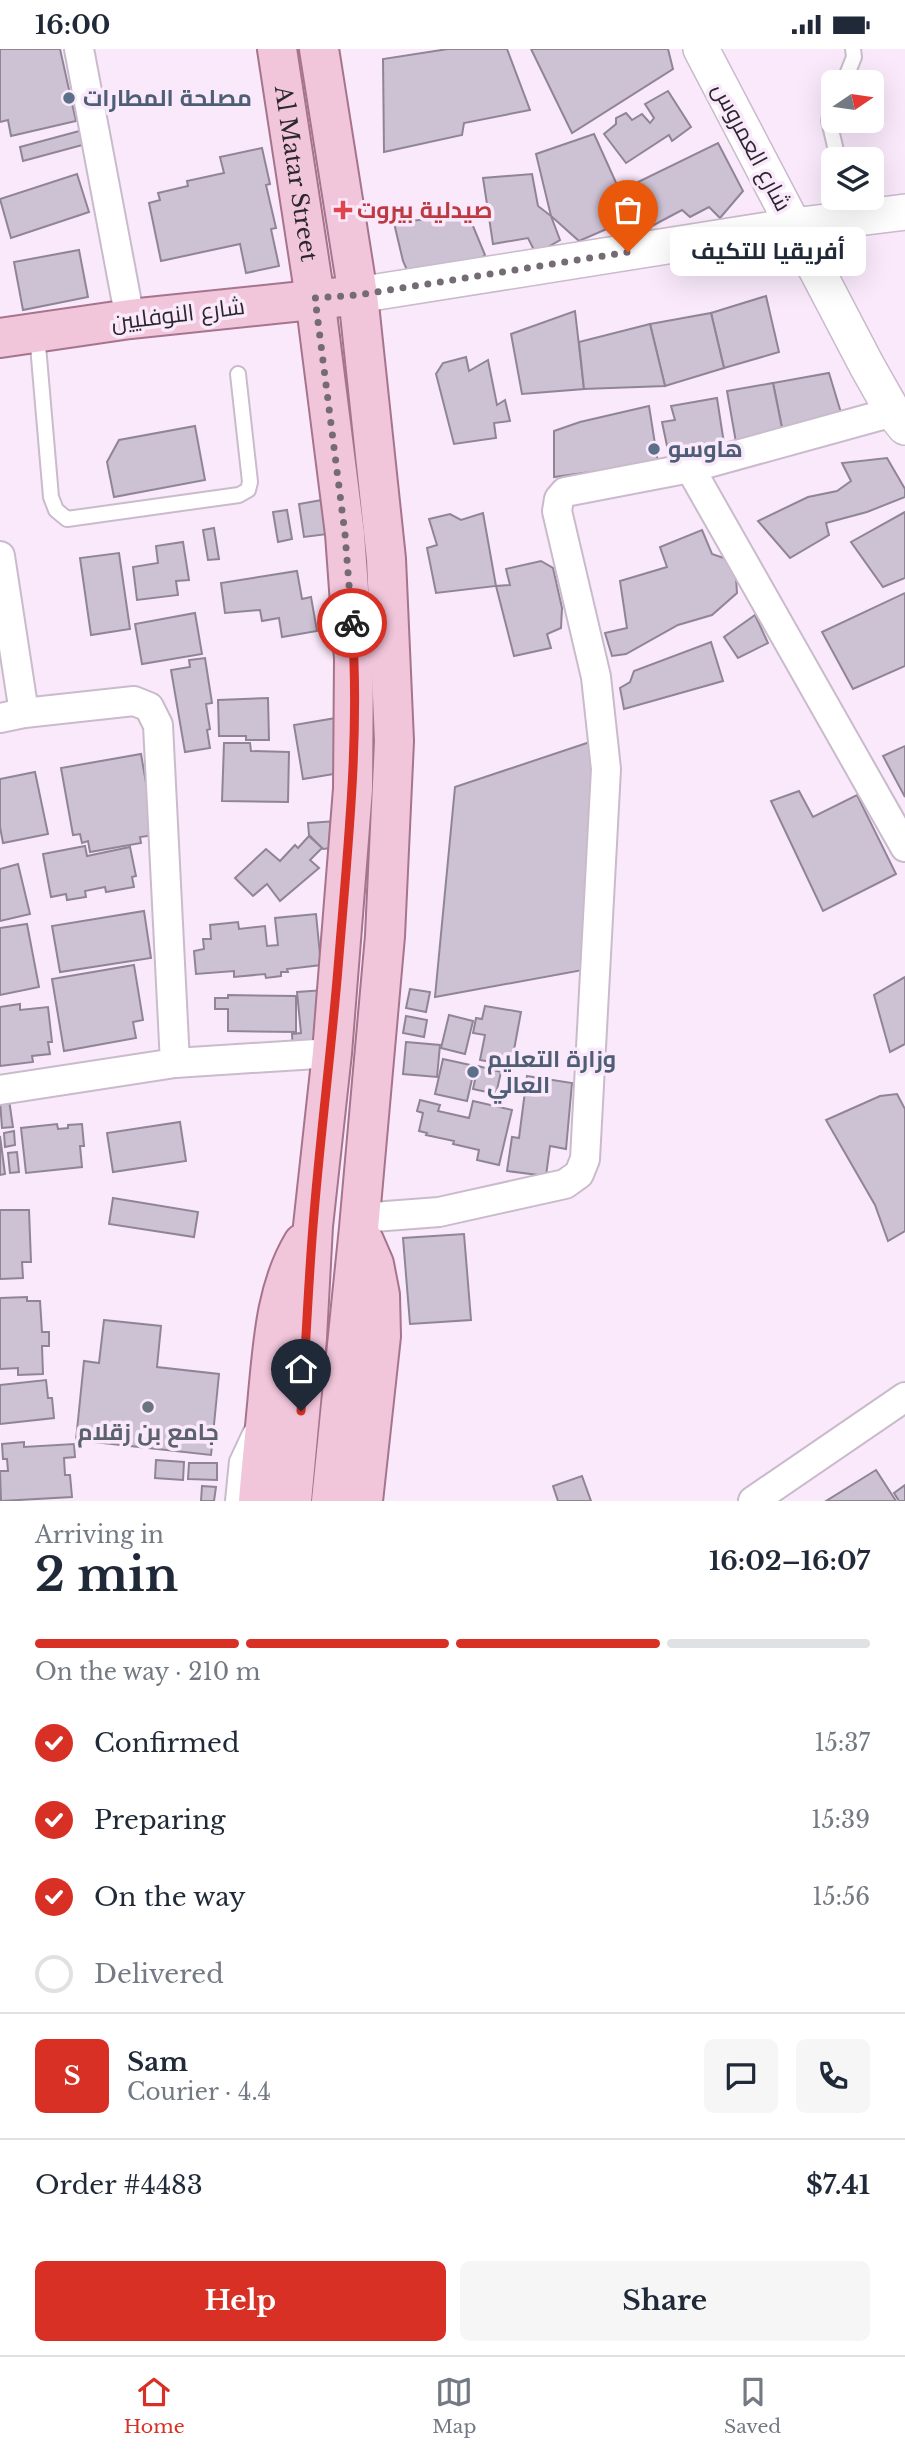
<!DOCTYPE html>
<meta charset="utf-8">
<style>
:root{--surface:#fff;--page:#f6f6f7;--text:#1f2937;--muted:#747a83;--line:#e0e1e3;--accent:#d93025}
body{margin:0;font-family:"Libre Baskerville",Cairo,serif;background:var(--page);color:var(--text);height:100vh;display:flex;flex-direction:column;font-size:26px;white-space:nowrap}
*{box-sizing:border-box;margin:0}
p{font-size:23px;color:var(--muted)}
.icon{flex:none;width:38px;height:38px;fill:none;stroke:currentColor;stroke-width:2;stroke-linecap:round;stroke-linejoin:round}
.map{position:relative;height:1452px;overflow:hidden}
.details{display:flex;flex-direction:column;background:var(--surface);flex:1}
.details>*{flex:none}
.needle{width:46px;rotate:77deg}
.buttons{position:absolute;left:821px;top:21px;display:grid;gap:14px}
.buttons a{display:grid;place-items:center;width:63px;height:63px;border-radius:10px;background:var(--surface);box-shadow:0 7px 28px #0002;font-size:35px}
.pin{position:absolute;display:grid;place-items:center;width:60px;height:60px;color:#fff;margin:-72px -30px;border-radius:50% 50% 50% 0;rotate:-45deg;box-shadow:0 0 7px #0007}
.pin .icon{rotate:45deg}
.courier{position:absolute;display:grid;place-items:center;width:70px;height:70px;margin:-35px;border:5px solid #d93025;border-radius:50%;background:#fff;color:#222;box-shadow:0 2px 9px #0007}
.bubble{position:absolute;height:49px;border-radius:10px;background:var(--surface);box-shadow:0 7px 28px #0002;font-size:23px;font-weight:700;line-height:49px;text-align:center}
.overview em{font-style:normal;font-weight:700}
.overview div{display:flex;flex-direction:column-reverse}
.overview{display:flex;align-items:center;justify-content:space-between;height:119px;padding:0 35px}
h1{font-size:46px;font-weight:700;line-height:52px}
.bar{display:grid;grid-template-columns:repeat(4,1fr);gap:10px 7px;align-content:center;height:84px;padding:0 35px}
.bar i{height:9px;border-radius:5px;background:var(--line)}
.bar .active{background:var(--accent)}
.bar p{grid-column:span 4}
.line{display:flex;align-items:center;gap:18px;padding:0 35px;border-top:2px solid var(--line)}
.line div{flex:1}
.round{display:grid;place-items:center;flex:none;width:74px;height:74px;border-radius:10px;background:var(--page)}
ol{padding:0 35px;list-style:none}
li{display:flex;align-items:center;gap:21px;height:77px}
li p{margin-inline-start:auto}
li .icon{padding:7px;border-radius:50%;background:var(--accent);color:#fff;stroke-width:4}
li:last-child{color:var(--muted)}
li i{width:38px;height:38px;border:4px solid var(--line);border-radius:50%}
.cta{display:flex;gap:14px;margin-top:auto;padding:14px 35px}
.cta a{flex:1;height:80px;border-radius:10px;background:var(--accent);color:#fff;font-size:28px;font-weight:700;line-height:80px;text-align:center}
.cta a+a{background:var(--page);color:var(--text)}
.status{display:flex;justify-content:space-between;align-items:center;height:49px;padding:0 35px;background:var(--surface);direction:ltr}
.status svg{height:19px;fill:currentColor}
.tab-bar{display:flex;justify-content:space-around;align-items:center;height:98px;border-top:2px solid var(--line);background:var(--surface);font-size:19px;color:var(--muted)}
.tab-bar a{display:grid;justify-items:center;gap:4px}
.tab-bar .active{color:var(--accent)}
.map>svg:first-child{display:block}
.building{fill:#cdc1d4;stroke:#908596;stroke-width:2}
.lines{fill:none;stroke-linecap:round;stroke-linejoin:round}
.service-casing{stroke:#cabbcc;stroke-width:18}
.minor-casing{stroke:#cabbcc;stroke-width:32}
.tertiary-casing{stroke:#cabbcc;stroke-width:38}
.primary-casing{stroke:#a6748d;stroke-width:42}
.service{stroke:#fff;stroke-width:14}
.minor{stroke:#fff;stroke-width:28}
.tertiary{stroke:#fff;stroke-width:35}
.primary{stroke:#f1c5da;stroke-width:38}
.done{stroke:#746b75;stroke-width:7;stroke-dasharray:0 12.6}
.route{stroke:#d93025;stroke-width:9}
.service-dot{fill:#5c6f8a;stroke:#f9e9fb;stroke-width:2.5}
.health-dot{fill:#e0444e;stroke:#f9e9fb;stroke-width:2.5}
.worship-dot{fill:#6b7280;stroke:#f9e9fb;stroke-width:2.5}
.labels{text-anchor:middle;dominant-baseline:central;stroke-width:7;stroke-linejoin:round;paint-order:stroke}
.service-label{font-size:23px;font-weight:bold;fill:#4e5e75;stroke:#f9e9fb;text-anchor:start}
.street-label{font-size:23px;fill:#2c272d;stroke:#f9e9fb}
.health-label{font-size:23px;font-weight:bold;fill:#be3a42;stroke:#f9e9fb;text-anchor:start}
.worship-label{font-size:23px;font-weight:bold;fill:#5b616d;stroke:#f9e9fb}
</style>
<div class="status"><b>16:00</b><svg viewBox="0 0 49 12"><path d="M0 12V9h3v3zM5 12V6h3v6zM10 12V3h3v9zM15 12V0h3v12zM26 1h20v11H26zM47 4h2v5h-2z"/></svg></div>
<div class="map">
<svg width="905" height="1452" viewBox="0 0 905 1452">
<rect width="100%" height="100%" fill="#f9e9fb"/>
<g class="building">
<path d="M0,0H60L76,72L11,87L8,71L0,73Z"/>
<path d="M448,0H507L530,61L464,74L462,86L384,103L383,10Z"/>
<path d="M531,0H668L673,20L572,84Z"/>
<path d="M668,42L691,78L672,92L669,86L626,114L604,85L616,75V69L626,64L632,71L642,65L650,74L654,69L645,55Z"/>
<path d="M83,81L86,95L23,112L20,98Z"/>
<path d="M594,85L632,169L579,192L551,167L536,105Z"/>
<path d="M718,94L743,142L720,169L709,158L690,168L682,161L652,177L638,133Z"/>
<path d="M262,99L270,135L266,136L276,179L271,180L279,217L246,224L240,195L161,212L149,154L160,151L158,144L188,137L187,132L224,124L220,108Z"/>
<path d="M77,125L89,163L11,189L0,150Z"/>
<path d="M532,125L538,157L551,167L560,191L536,205L528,189L493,195L483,129Z"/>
<path d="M468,165L485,206L472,218L410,228L403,212L394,174Z"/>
<path d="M79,201L88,248L23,261L14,213Z"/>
<path d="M766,247L779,303L724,319L711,264Z"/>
<path d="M575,262L584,340L522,345L511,285Z"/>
<path d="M711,264L724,319L665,337L650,275Z"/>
<path d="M650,275L665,337L584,340L579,293Z"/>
<path d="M466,308L469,322L488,311L497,356L505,351L510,372L494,374L496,389L454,395L436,325L443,314Z"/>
<path d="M829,324L845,377L783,384L773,334Z"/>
<path d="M773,334L783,384L737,399L727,342Z"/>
<path d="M717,349L725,401L671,416L662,373L675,371L671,357Z"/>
<path d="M649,357L658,414L554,428V382L580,373Z"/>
<path d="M195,377L205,431L114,448L107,413L119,391Z"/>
<path d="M887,409L905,440V448L867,463L826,474L829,486L790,509L758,472L808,448L837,442L851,432L842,414Z"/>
<path d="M322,451L328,485L304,488L299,455Z"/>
<path d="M287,461L292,490L278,493L273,463Z"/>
<path d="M905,463V529L883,538L851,493Z"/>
<path d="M483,464L496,537L436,544L427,499L437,496L429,470L450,465L461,471Z"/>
<path d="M214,479L219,510L208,511L203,481Z"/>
<path d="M702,481L712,505L735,513L737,544L712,566L678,576L626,605L612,607L605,584L627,579L620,532L667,518L660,498Z"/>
<path d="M183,493L189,531L176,532L178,546L137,551L133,518L158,514L156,497Z"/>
<path d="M119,504L130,580L91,586L80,509Z"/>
<path d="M541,512L553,519L562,559L561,579L547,585L551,599L514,607L496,537L510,536L506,520Z"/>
<path d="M297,522L302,550L311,548L317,582L282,588L279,569L262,572L260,561L225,564L221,534Z"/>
<path d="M905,544V617L853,640L822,583Z"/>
<path d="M195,564L202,605L142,615L135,575Z"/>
<path d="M755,566L768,594L738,609L724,588Z"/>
<path d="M711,593L723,632L624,660L620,639L630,633L634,622Z"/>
<path d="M205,609L212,654L206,655L210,680L207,681L210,699L185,703L171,621L190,618L189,611Z"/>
<path d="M268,649L269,691H246V687H219L218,651Z"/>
<path d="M336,669L346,723L303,730L294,676Z"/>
<path d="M599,690L583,921L435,948L455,738Z"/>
<path d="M224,694H250L251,702L289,703L288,753L222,752Z"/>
<path d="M905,697V748L883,707Z"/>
<path d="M141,705L155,786L140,788L141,794L90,803L88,792L82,794L80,785L73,786L61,719Z"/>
<path d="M35,723L48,785L3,794L0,778V730Z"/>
<path d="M799,742L813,768L857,746L896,825L823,862L771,752Z"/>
<path d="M337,772L340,798L323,800L309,786L308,774Z"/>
<path d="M309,787L322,799L310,811L319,819L280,852L267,835L253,847L235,829L266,800L280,812L295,796L298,799Z"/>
<path d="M85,797L87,807L130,798L136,827L132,828L134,838L106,843L105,838L85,842L86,848L67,851L66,845L51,848L43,805Z"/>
<path d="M18,815L30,865L0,872V820Z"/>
<path d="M144,862L151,909L60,923L52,877Z"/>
<path d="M316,865L321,916L287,920L288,923H281V927L266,929L265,925L234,928V922L196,925L194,902L204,900L203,890H211L210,876L238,873L239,880L265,877L267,897L278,896L275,869Z"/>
<path d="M27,875L39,938L0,946V879Z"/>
<path d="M134,916L143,971L133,973L136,989L64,1002L52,930Z"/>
<path d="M905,928V995L890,1003L874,946Z"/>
<path d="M410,940L430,943L426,963L406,959Z"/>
<path d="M325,941L330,1000L293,1003L292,985L301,984L297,943Z"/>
<path d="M228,946L296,947V983L228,982V960H215V949H228Z"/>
<path d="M20,955V961L48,958L52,993H48L50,1005L32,1007L33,1013L0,1017V958Z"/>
<path d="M485,957L521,963L511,1017L480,1011L485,986L473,984L476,969L482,970Z"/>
<path d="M449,966L473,972L465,1005L441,999Z"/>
<path d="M406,967L427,971L424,988L403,984Z"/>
<path d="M406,993L440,996L437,1028L403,1025Z"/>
<path d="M443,1010L475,1017L467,1052L435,1045Z"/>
<path d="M478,1017L501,1023L496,1045L473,1040Z"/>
<path d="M527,1027L572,1034L566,1100L550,1097L546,1127L507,1122L512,1088L519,1089Z"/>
<path d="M897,1045L905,1060V1182L888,1192L875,1156L826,1071L880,1047Z"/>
<path d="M9,1051L13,1078L2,1079L0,1052Z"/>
<path d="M420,1051L440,1056L438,1062L469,1069L473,1052L512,1061L499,1116L477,1111L479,1101L453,1095L454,1092L426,1086L427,1084L419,1082L423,1064L417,1062Z"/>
<path d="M180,1073L186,1112L113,1123L107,1084Z"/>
<path d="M57,1075L58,1080L68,1079V1076L82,1075L84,1097H80L82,1118L26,1124L21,1079Z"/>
<path d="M14,1082L15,1096L5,1098L4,1084Z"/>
<path d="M0,1087L5,1125L0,1126Z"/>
<path d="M17,1103L19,1123L10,1124L8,1104Z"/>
<path d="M113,1149L198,1163L194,1188L109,1175Z"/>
<path d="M0,1161H29L31,1213H22L23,1229L0,1230Z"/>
<path d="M464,1185L471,1271L410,1275L403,1189Z"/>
<path d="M27,1248V1252H40L42,1283H49V1297H42L43,1325L18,1326V1319L0,1320V1249Z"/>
<path d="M104,1271L161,1277L157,1318L219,1325L211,1406L76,1391L84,1312L99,1314Z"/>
<path d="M46,1331L48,1349H52L54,1369L0,1375V1336Z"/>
<path d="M24,1393V1398L74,1395L75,1408L64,1409L65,1426H70L72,1448L1,1452L0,1422H8L7,1410H3L2,1395Z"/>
<path d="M156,1411L184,1413L183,1431L155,1429Z"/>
<path d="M189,1414H217V1431L188,1430Z"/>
<path d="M876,1421L896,1452H826Z"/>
<path d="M582,1427L591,1452H558L553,1437Z"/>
<path d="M905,1436V1452H899L894,1444Z"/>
<path d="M202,1437L216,1438L214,1452H201Z"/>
</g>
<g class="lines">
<g class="service-casing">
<g id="service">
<path d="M844,33L854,8L853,0"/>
<path d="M833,54L829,72L838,110"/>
<path d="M849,149L855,169"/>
<path d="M37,285L51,448L56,461L67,470L239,446L248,441L250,433L238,325"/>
<path d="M233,1452L237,1412L251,1382"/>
</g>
</g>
<g class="minor-casing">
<g id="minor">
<path d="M79,0L130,270"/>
<path d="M690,419L905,798"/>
<path d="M0,507L24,664"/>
<path d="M0,669L24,664L134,652L149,658L158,676L175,1014"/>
<path d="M0,1041L175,1014L332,1004"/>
<path d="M360,1169L439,1163L565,1135L579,1125L585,1110L606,720L596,628L557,462L559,450L565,443L690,419L893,363"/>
<path d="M753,1452L905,1348"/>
</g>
</g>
<g class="tertiary-casing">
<g id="tertiary">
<path d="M701,0L867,317L893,363L905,378"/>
<path d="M358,246L793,177L905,163"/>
</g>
</g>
<g class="primary-casing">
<g id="primary">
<path id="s1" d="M277,0L315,249L345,485L354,610L353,740L332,1004L313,1177L307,1289L292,1452"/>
<path d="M319,0L358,246L386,510L394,692L385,887L359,1179L331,1452"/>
<path d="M0,289L130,270L341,248"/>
<path d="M258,1452C261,1416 265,1380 268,1345C273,1294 276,1239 303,1194"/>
<path d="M363,1452L381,1287L380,1246L374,1215L364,1192"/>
</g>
</g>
<use href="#service" class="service"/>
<use href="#minor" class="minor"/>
<use href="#tertiary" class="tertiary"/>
<use href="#primary" class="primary"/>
</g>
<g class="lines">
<path class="done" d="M352,574L345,485L315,249L358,246L628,203"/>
<path class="route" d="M301,1362C306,1300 308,1238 313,1177C320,1087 332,997 339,907C348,796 360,685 352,574"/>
</g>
<g class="service-dot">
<circle cx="69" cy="49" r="7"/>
<circle cx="654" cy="400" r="7"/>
<circle cx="473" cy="1023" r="7"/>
</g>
<path class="health-dot" d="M339.5 150.5h7v7h7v7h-7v7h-7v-7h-7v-7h7z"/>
<circle class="worship-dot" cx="148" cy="1358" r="7"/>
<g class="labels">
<g class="service-label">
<text x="83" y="49">مصلحة المطارات</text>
<text x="668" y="400">هاوسو</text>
<text x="487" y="1010">وزارة التعليم<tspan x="487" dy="26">العالي</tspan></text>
</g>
<g class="street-label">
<text transform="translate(752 98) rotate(62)">شارع العمروس</text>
<text stroke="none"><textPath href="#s1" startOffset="126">Al Matar Street</textPath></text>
<text transform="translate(178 265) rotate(-7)">شارع النوفليين</text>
</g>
<g class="health-label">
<text x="357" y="161">صيدلية بيروت</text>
</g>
<g class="worship-label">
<text x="148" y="1383">جامع بن زقلام</text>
</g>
</g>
</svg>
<div class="buttons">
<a><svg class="needle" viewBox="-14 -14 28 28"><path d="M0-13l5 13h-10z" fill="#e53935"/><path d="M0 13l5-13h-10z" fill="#747a83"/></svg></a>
<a><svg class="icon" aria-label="layers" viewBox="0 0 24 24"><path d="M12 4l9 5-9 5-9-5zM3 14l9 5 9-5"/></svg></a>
</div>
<div class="pin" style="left:628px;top:203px;background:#ea580c"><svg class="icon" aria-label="bag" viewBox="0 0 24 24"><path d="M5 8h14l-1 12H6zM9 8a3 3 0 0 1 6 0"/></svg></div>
<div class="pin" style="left:301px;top:1362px;background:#1f2937"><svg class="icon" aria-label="home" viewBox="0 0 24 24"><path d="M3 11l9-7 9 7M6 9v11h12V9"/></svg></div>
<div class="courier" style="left:352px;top:574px"><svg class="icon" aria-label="bike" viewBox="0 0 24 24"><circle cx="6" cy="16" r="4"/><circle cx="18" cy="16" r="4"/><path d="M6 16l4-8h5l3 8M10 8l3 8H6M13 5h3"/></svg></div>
<div class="bubble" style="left:670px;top:178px;width:196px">أفريقيا للتكيف</div>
</div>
<section class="details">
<div class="overview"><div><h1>2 min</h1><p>Arriving in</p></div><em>16:02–16:07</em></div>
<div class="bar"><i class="active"></i><i class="active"></i><i class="active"></i><i></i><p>On the way · 210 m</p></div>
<ol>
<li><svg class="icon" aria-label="check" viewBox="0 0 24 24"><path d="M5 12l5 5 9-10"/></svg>Confirmed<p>15:37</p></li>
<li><svg class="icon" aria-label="check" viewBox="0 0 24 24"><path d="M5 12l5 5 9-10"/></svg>Preparing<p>15:39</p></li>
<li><svg class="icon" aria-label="check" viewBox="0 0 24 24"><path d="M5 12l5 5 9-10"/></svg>On the way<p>15:56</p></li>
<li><i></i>Delivered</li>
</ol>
<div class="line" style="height:126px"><b class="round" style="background:var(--accent);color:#fff">S</b><div><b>Sam</b><p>Courier · 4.4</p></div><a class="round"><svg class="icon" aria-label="chat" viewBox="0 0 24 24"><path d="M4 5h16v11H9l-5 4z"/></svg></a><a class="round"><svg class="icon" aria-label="phone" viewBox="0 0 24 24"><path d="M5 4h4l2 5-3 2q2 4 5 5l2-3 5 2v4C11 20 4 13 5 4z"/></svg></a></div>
<div class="line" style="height:91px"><div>Order #4483</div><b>$7.41</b></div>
<div class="cta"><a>Help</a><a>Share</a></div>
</section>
<nav class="tab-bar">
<a class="active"><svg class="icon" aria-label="home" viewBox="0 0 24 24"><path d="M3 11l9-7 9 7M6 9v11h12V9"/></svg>Home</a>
<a><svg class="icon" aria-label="map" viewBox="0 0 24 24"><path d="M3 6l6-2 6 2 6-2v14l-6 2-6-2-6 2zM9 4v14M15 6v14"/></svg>Map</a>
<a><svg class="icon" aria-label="saved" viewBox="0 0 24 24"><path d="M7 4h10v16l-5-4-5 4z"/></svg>Saved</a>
</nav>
